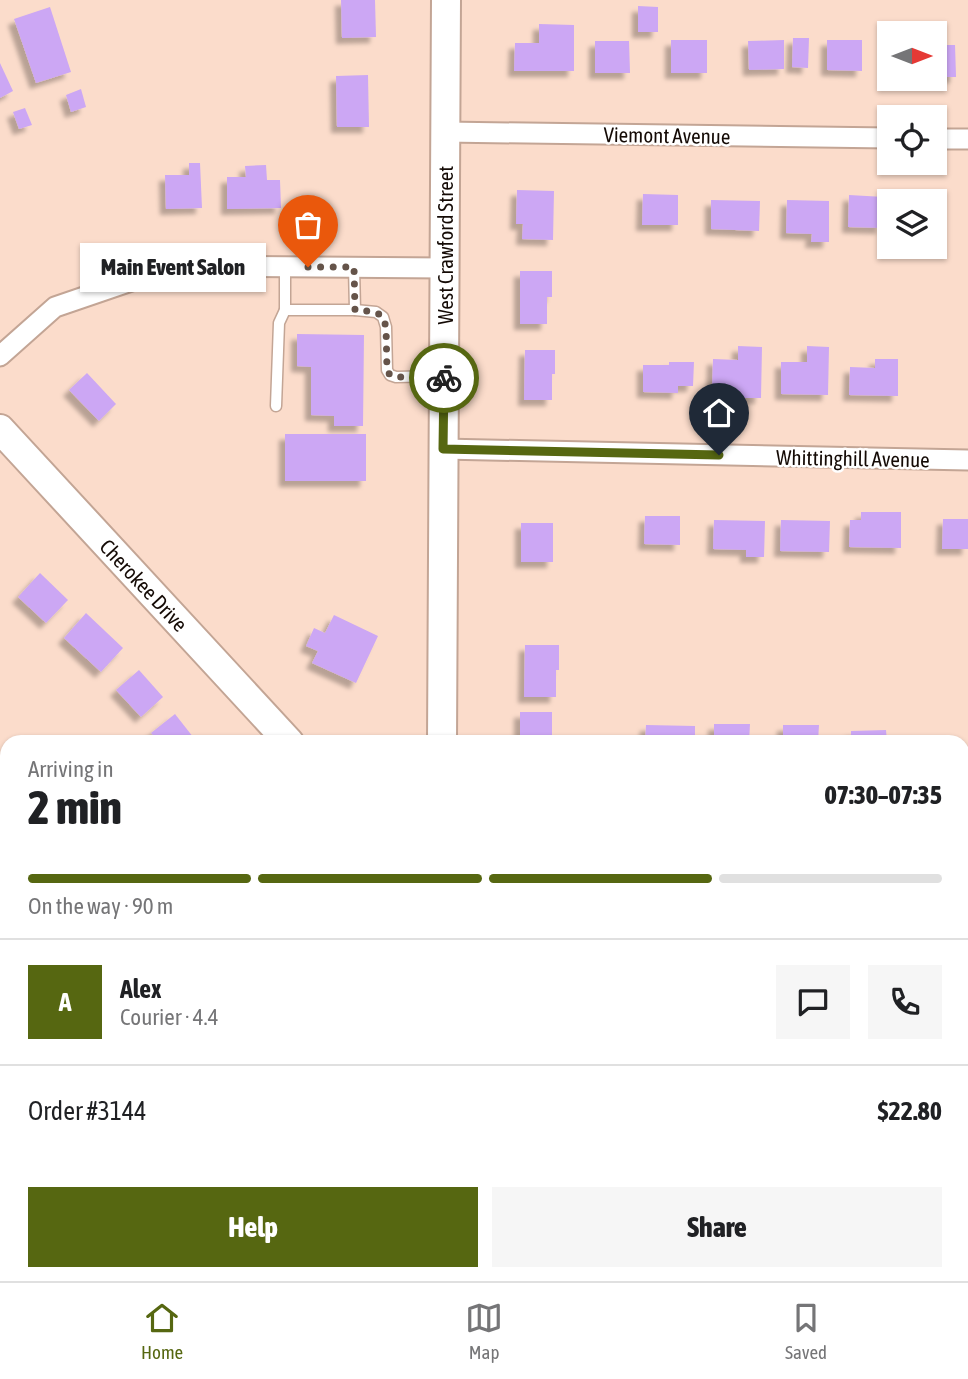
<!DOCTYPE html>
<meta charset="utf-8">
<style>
:root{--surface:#fff;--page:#f6f6f6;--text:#202124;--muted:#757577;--line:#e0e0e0;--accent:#566711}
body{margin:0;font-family:"Asap Condensed",sans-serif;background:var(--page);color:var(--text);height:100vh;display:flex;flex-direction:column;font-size:26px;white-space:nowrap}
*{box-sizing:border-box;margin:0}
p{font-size:23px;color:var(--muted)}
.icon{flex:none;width:38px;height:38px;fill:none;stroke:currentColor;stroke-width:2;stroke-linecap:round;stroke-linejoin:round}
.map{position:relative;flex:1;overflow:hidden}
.sheet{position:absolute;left:0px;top:735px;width:970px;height:546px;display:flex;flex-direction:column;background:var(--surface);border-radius:21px 21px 0 0;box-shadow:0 2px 5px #0004}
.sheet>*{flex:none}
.needle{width:46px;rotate:90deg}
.buttons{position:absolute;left:877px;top:21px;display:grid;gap:14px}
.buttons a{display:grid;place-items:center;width:70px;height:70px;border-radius:0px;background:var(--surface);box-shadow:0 2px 5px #0004;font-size:35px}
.pin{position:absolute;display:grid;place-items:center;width:60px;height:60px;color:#fff;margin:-72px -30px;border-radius:50% 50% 50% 0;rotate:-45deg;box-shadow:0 0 7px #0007}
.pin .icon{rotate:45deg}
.courier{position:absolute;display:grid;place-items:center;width:70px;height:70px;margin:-35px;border:5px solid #566711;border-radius:50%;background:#fff;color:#222;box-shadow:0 2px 9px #0007}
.bubble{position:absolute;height:49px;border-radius:0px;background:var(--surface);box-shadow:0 2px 5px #0004;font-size:23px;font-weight:800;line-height:49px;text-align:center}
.headline em{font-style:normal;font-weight:800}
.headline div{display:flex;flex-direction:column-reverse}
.headline{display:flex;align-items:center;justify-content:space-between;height:119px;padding:0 28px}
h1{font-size:46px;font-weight:800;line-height:52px}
.bar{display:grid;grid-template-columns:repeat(4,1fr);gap:10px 7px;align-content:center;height:84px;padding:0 28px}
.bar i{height:9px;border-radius:5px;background:var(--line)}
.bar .active{background:var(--accent)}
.bar p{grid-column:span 4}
.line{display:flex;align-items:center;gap:18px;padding:0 28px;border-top:2px solid var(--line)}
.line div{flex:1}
.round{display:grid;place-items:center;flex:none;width:74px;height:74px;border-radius:0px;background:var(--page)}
.action{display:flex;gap:14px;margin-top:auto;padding:14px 28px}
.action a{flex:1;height:80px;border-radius:0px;background:var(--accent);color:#fff;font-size:28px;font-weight:800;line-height:80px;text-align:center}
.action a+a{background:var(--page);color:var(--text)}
.tab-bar{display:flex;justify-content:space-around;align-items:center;height:98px;border-top:2px solid var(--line);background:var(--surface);font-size:19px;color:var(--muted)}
.tab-bar a{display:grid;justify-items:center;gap:4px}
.tab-bar .active{color:var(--accent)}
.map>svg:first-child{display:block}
.building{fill:#cca7f4;filter:url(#shadow)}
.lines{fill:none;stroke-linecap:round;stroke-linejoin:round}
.lane-casing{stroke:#c3a595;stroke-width:13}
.street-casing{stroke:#c3a595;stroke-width:23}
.secondary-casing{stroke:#c3a595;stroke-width:32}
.lane{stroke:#fff;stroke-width:10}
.street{stroke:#fff;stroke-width:19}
.secondary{stroke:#fff;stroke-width:28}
.done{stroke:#65544a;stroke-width:7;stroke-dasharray:0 12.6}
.route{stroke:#566711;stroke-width:9}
.labels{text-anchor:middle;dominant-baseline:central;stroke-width:5;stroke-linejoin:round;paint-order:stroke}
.street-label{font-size:21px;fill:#140a05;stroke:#fff}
</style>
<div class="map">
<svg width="968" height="1281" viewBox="0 0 968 1281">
<defs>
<filter id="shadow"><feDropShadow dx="-6" dy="6" stdDeviation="2" flood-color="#0004"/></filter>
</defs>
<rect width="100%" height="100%" fill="#fbdccb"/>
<g class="building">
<path d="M341,0H375L376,37L342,38Z"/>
<path d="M638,6L658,7V32H638Z"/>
<path d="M50,7L71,72L36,83L14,19Z"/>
<path d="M539,24L574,25V71H514L515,43H539Z"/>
<path d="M793,38H809L808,68L792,67Z"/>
<rect x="671" y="40" width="36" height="33"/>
<path d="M784,40V69L749,70L748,41Z"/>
<path d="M827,40H862V71L827,70Z"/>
<path d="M595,41H629L630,73H595Z"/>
<path d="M934,45H955L956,77H934Z"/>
<path d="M0,63L13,91L0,98Z"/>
<path d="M368,75L369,127H337L336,76Z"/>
<path d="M81,89L86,107L71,112L66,95Z"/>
<path d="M25,108L32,125L19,129L13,112Z"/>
<path d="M189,163H200L202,208L166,209L165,175H189Z"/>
<path d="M266,165L267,180H280L281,208L227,209V177H246L245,166Z"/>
<path d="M517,190L554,191L553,240L522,239L523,224H516Z"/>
<path d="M643,194L678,195V225H642Z"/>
<path d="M849,195L884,197L882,228L848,227Z"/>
<path d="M711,200L760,201L759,231L711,229Z"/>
<path d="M787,200L829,201V242H811L812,234L786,233Z"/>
<path d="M520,271H552V297H547V324H520Z"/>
<path d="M297,334L364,335L363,426H334V416L311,415V367L297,366Z"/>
<path d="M738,346L762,347L761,398H728V389H712L713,359L738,360Z"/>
<path d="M807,346L829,347L828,395L781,394V362H807Z"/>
<path d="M525,350H555V374H552V400H524Z"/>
<path d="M875,359H898V396L849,395L850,367L875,368Z"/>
<path d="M669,362H694L693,386H678V393L643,392V365H669Z"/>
<path d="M87,373L116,404L99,421L69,390Z"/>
<rect x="285" y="434" width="81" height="47"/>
<path d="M861,512H901V548L849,547L850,520H861Z"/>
<path d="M645,516H680V545L644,544Z"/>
<path d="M943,519H968V549H942Z"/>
<path d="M714,520L765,521L764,557H746V550L713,549Z"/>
<path d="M781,520L830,521L829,552L780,551Z"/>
<rect x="521" y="523" width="32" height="39"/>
<path d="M40,573L68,600L46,623L18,597Z"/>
<path d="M86,613L123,648L101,672L64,638Z"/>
<path d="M334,615L378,636L356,683L312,663L318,651L306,646L314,628L325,633Z"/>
<path d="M525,645H559V670H556V697H524Z"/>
<path d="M139,670L163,697L141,717L116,690Z"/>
<rect x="520" y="712" width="32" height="30"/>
<path d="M175,714L197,742H159L151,733Z"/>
<path d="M714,724H750L749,742H714Z"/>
<path d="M646,725L695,726V742H645Z"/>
<path d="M783,725H819L818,742H783Z"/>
<path d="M886,730L887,742H851V731Z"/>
<path d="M7,1179V1234L0,1226V1186Z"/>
<rect x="304" y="1274" width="52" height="7"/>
<rect x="512" y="1274" width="54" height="7"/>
<rect x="661" y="1274" width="53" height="5"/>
<rect x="734" y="1274" width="33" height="7"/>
<rect x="808" y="1274" width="27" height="7"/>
<rect x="872" y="1274" width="36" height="7"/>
</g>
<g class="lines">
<g class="lane-casing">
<g id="lane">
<path d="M285,310H355L354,267"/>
<path d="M355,310L376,312L383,317L386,327L387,370L390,375L396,377L440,376"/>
<path d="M276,406L279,323L285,310V267"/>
</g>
</g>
<g class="street-casing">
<g id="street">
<path d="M445,132L889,138"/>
<path d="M934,139H968"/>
<path d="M0,356L55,307L175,266L444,268"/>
<path d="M443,449L968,460"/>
<path d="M962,821H968"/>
<path d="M962,1190H968"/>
<path d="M98,1281L105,1274"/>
</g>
</g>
<g class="secondary-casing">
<g id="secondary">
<path d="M0,429L289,742"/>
<path d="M442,742L446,0"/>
<path d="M442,1274V1281"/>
</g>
</g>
<use href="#lane" class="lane"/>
<use href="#street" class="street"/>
<use href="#secondary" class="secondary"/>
</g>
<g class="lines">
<path class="done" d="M308,267H354L355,310L376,312L383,317L386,327L387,370L390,375L396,377L444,376V378"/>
<path class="route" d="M444,378L443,449L719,455"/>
</g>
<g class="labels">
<g class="street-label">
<text transform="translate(667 135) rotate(1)">Viemont Avenue</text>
<text transform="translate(445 245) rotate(-90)">West Crawford Street</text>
<text transform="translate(853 458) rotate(1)">Whittinghill Avenue</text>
<text transform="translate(144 585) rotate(47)">Cherokee Drive</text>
</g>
</g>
</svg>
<div class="buttons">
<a><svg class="needle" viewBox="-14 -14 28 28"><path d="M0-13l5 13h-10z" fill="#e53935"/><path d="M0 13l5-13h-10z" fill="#757577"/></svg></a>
<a><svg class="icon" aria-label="locate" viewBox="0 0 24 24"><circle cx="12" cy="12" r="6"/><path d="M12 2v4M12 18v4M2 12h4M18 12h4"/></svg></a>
<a><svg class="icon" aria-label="layers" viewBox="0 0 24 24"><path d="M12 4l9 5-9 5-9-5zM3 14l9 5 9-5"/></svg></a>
</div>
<div class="pin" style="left:308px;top:267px;background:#ea580c"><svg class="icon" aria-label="bag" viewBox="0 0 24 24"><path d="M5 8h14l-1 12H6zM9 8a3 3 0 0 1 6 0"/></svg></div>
<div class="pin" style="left:719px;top:455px;background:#1f2937"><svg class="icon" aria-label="home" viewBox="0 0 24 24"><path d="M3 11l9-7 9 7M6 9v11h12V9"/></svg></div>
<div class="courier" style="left:444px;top:378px"><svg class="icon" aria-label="bike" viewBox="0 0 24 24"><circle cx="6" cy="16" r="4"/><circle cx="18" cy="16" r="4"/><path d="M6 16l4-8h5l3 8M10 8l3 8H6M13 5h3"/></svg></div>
<div class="bubble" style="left:80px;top:243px;width:186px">Main Event Salon</div>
<section class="sheet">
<div class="headline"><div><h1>2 min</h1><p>Arriving in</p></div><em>07:30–07:35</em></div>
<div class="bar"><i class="active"></i><i class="active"></i><i class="active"></i><i></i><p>On the way · 90 m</p></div>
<div class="line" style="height:126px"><b class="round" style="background:var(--accent);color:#fff">A</b><div><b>Alex</b><p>Courier · 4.4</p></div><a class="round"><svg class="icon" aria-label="chat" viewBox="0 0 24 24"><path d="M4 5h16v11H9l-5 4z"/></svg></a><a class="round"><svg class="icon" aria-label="phone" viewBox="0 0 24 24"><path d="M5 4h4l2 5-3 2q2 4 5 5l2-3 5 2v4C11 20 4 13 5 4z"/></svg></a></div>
<div class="line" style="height:91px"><div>Order #3144</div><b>$22.80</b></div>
<div class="action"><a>Help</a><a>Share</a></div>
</section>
</div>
<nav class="tab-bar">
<a class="active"><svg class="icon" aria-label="home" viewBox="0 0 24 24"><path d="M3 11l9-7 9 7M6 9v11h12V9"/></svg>Home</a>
<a><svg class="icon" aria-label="map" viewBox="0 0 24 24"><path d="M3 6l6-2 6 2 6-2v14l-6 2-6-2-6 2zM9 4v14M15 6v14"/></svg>Map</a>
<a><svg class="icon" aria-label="saved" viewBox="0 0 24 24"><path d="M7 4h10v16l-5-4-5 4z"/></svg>Saved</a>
</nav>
